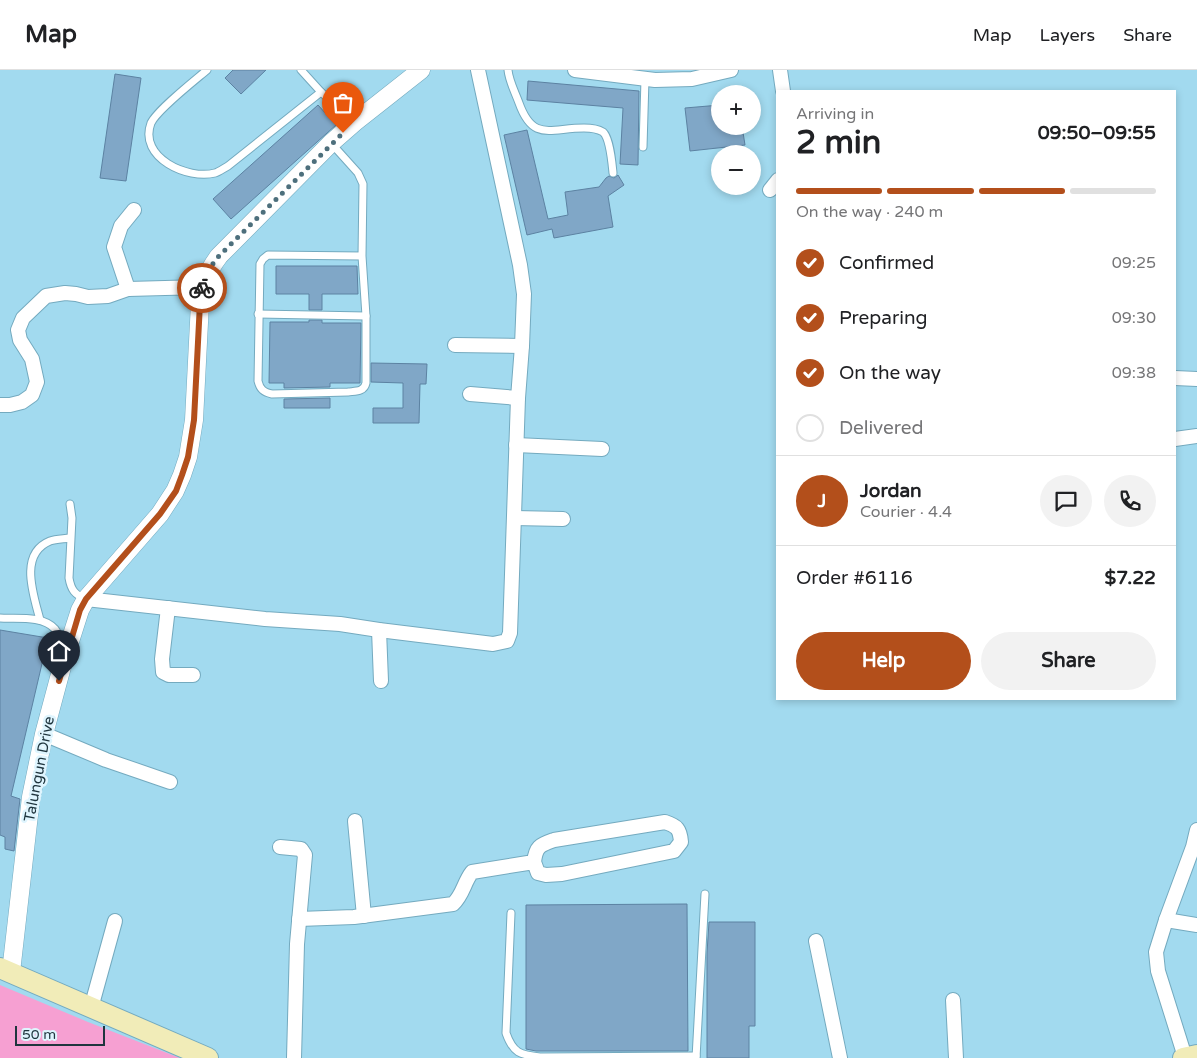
<!DOCTYPE html>
<meta charset="utf-8">
<style>
:root{--surface:#fff;--page:#f2f2f2;--text:#202124;--muted:#757577;--line:#e0e0e0;--accent:#b34f1b}
body{margin:0;font-family:"Varela Round",sans-serif;background:var(--page);color:var(--text);height:100vh;display:flex;flex-direction:column;font-size:19px;white-space:nowrap}
*{box-sizing:border-box;margin:0}
p{font-size:16px;color:var(--muted)}
.icon{flex:none;width:28px;height:28px;fill:none;stroke:currentColor;stroke-width:2;stroke-linecap:round;stroke-linejoin:round}
.map{position:relative;flex:1;overflow:hidden}
.sheet{position:absolute;left:776px;top:20px;width:400px;height:610px;display:flex;flex-direction:column;background:var(--surface);border-radius:0px;box-shadow:0 2px 8px #0003}
.sheet>*{flex:none}
.tools{position:absolute;left:711px;top:15px;display:grid;gap:10px}
.tools a{display:grid;place-items:center;width:50px;height:50px;border-radius:50%;background:var(--surface);box-shadow:0 2px 8px #0003;font-size:25px}
.scale{position:absolute;left:15px;bottom:12px;width:90px;box-sizing:border-box;padding-left:5px;border:2px solid #1f353e;border-top:0;font-size:14px;line-height:18px;white-space:nowrap;color:#1f353e;-webkit-text-stroke:4px #dff5fe;paint-order:stroke}
.pin{position:absolute;display:grid;place-items:center;width:42px;height:42px;color:#fff;margin:-51px -21px;border-radius:50% 50% 50% 0;rotate:-45deg;box-shadow:0 0 5px #0007}
.pin .icon{rotate:45deg}
.courier{position:absolute;display:grid;place-items:center;width:50px;height:50px;margin:-25px;border:4px solid #b34f1b;border-radius:50%;background:#fff;color:#222;box-shadow:0 1px 6px #0007}
.headline em{font-style:normal;font-weight:700}
.headline div{display:flex;flex-direction:column-reverse}
.headline{display:flex;align-items:center;justify-content:space-between;height:85px;padding:0 20px}
h1{font-size:32px;font-weight:700;line-height:38px}
.bar{display:grid;grid-template-columns:repeat(4,1fr);gap:8px 5px;align-content:center;height:60px;padding:0 20px}
.bar i{height:6px;border-radius:4px;background:var(--line)}
.bar .active{background:var(--accent)}
.bar p{grid-column:span 4}
.line{display:flex;align-items:center;gap:12px;padding:0 20px;border-top:1px solid var(--line)}
.line div{flex:1}
.round{display:grid;place-items:center;flex:none;width:52px;height:52px;border-radius:26px;background:var(--page)}
ol{padding:0 20px;list-style:none}
li{display:flex;align-items:center;gap:15px;height:55px}
li p{margin-inline-start:auto}
li .icon{padding:5px;border-radius:50%;background:var(--accent);color:#fff;stroke-width:4}
li:last-child{color:var(--muted)}
li i{width:28px;height:28px;border:2px solid var(--line);border-radius:50%}
.action{display:flex;gap:10px;margin-top:auto;padding:10px 20px}
.action a{flex:1;height:58px;border-radius:30px;background:var(--accent);color:#fff;font-size:20px;font-weight:700;line-height:58px;text-align:center}
.action a+a{background:var(--page);color:var(--text)}
header{display:flex;align-items:center;gap:30px;box-sizing:border-box;height:70px;padding:0 25px;background:var(--surface);border-bottom:1px solid var(--line)}
header strong{font-size:24px}
nav{display:flex;gap:28px;margin-inline-start:auto;font-size:18px}
.map>svg:first-child{display:block}
.green{fill:#f6a0d2}
.building{fill:#80a7c7;stroke:#5c82a2}
.lines{fill:none;stroke-linecap:round;stroke-linejoin:round}
.service-casing{stroke:#74aabf;stroke-width:9}
.minor-casing{stroke:#74aabf;stroke-width:16}
.tertiary-casing{stroke:#74aabf;stroke-width:19}
.secondary-casing{stroke:#74aabf;stroke-width:22}
.service{stroke:#fff;stroke-width:7}
.minor{stroke:#fff;stroke-width:14}
.tertiary{stroke:#fff;stroke-width:18}
.secondary{stroke:#f1ecb8;stroke-width:20}
.done{stroke:#4d6f7c;stroke-width:5;stroke-dasharray:0 9}
.route{stroke:#b34f1b;stroke-width:6}
.labels{text-anchor:middle;dominant-baseline:central;stroke-width:5;stroke-linejoin:round;paint-order:stroke}
.street-label{font-size:15px;fill:#1f353e;stroke:#dff5fe}
</style>
<header>
<strong>Map</strong>
<nav><a>Map</a><a>Layers</a><a>Share</a></nav>
</header>
<div class="map">
<svg width="1197" height="988" viewBox="0 0 1197 988">
<rect width="100%" height="100%" fill="#a2daef"/>
<path class="green" d="M0,915L88,952L180,988H0Z"/>
<g class="building">
<path d="M233,0H266L241,24L225,8Z"/>
<path d="M115,4L141,8L126,111L100,108Z"/>
<path d="M528,11L639,21L638,95L620,94L623,38L527,30Z"/>
<path d="M318,35L336,55L231,149L213,129Z"/>
<path d="M720,35V56H742L745,75L690,81L685,38Z"/>
<path d="M527,60L548,149L568,145L565,122L599,117L606,108L609,106L614,108L618,105L624,115L608,126L613,157L554,168L552,159L527,165L504,65Z"/>
<path d="M276,196H357L358,224H322V240H309V224H276Z"/>
<path d="M309,250H322V253H361L360,313H330V317L284,318V313H269L270,252H309Z"/>
<path d="M371,293L427,294L426,314H420L419,353H373V338H403V313L371,312Z"/>
<path d="M330,328V338H284V329Z"/>
<path d="M0,560L48,568L11,726L20,729L14,781L5,779V767L0,765Z"/>
<path d="M687,834L688,981H536L526,979V835Z"/>
<path d="M709,852H755V956H749V988H707V883Z"/>
</g>
<g class="lines">
<g class="service-casing">
<g id="service">
<path d="M207,0C194,11 157,40 151,53C138,88 188,110 215,103C219,102 224,98 228,96L321,22"/>
<path d="M301,0L321,22L354,52"/>
<path d="M508,0C509,11 515,22 519,33C533,72 550,58 584,58C590,58 598,59 603,62C610,68 612,93 613,103"/>
<path d="M331,73L358,103L363,114L362,186L366,246V313C364,322 356,321 348,322L272,324C263,322 260,319 258,311L260,194L263,189L268,185L362,186"/>
<path d="M643,77L645,9"/>
<path d="M258,244L366,246"/>
<path d="M70,434L72,448L69,508C71,520 75,525 86,529"/>
<path d="M0,548C16,549 43,545 55,559C60,565 60,576 62,583"/>
<path d="M40,550C34,526 18,484 50,471C56,469 64,469 70,468"/>
<path d="M511,843L506,963C513,983 520,985 540,987L696,986"/>
<path d="M696,988L705,824"/>
</g>
</g>
<g class="minor-casing">
<g id="minor">
<path d="M575,0L655,10L692,9L731,0"/>
<path d="M780,0L783,21"/>
<path d="M770,120L778,110"/>
<path d="M128,219L114,177L121,156L134,140"/>
<path d="M455,275L522,276"/>
<path d="M1175,308L1197,309"/>
<path d="M470,324L518,328"/>
<path d="M0,335H10L22,332L32,325L37,312L32,289L20,270L18,260L23,248L46,226L65,223L76,224L88,227L108,226L128,219L202,217"/>
<path d="M1175,369L1197,366"/>
<path d="M516,375L602,379"/>
<path d="M514,448L563,449"/>
<path d="M86,529L265,549L340,554L379,560L493,574L507,571L510,563L518,328L522,276L524,224L520,195L478,0"/>
<path d="M168,538L162,589L163,602L169,605H193"/>
<path d="M379,560L381,611"/>
<path d="M44,664L106,690L170,712"/>
<path d="M355,751L364,846"/>
<path d="M280,777L301,779L305,785L297,874L294,988"/>
<path d="M299,849L354,847L453,834C463,825 464,812 472,802L534,792C536,776 540,775 554,770L665,752C677,756 680,759 681,772L674,781L562,804L546,805L538,803L534,792"/>
<path d="M1166,850L1197,855"/>
<path d="M816,871L840,988"/>
<path d="M953,930L956,988"/>
<path d="M91,938L115,851"/>
<path d="M1185,987L1158,901L1156,882L1166,850L1193,777L1197,760"/>
</g>
</g>
<g class="tertiary-casing">
<path id="tertiary" d="M11,902L31,727L44,664L63,593L80,540L86,529L160,444L175,421L182,405L188,387L194,350L200,233C203,213 207,202 219,186L331,73L355,52L421,0"/>
</g>
<g class="secondary-casing">
<g id="secondary">
<path d="M0,898L208,988"/>
<path d="M1183,988L1197,985"/>
</g>
</g>
<use href="#service" class="service"/>
<use href="#minor" class="minor"/>
<use href="#tertiary" class="tertiary"/>
<use href="#secondary" class="secondary"/>
</g>
<g class="lines">
<path class="done" d="M202,218L208,200L219,186L343,63"/>
<path class="route" d="M59,611L80,540L86,529L160,444L176,421L182,405L188,387L194,350L200,233L202,218"/>
</g>
<g class="labels">
<g class="street-label">
<text transform="translate(39 699) rotate(-79)">Talungun Drive</text>
</g>
</g>
</svg>
<div class="tools">
<a>+</a>
<a>−</a>
</div>
<div class="scale">50 m</div>
<div class="pin" style="left:343px;top:63px;background:#ea580c"><svg class="icon" aria-label="bag" viewBox="0 0 24 24"><path d="M5 8h14l-1 12H6zM9 8a3 3 0 0 1 6 0"/></svg></div>
<div class="pin" style="left:59px;top:611px;background:#1f2937"><svg class="icon" aria-label="home" viewBox="0 0 24 24"><path d="M3 11l9-7 9 7M6 9v11h12V9"/></svg></div>
<div class="courier" style="left:202px;top:218px"><svg class="icon" aria-label="bike" viewBox="0 0 24 24"><circle cx="6" cy="16" r="4"/><circle cx="18" cy="16" r="4"/><path d="M6 16l4-8h5l3 8M10 8l3 8H6M13 5h3"/></svg></div>
<section class="sheet">
<div class="headline"><div><h1>2 min</h1><p>Arriving in</p></div><em>09:50–09:55</em></div>
<div class="bar"><i class="active"></i><i class="active"></i><i class="active"></i><i></i><p>On the way · 240 m</p></div>
<ol>
<li><svg class="icon" aria-label="check" viewBox="0 0 24 24"><path d="M5 12l5 5 9-10"/></svg>Confirmed<p>09:25</p></li>
<li><svg class="icon" aria-label="check" viewBox="0 0 24 24"><path d="M5 12l5 5 9-10"/></svg>Preparing<p>09:30</p></li>
<li><svg class="icon" aria-label="check" viewBox="0 0 24 24"><path d="M5 12l5 5 9-10"/></svg>On the way<p>09:38</p></li>
<li><i></i>Delivered</li>
</ol>
<div class="line" style="height:90px"><b class="round" style="background:var(--accent);color:#fff">J</b><div><b>Jordan</b><p>Courier · 4.4</p></div><a class="round"><svg class="icon" aria-label="chat" viewBox="0 0 24 24"><path d="M4 5h16v11H9l-5 4z"/></svg></a><a class="round"><svg class="icon" aria-label="phone" viewBox="0 0 24 24"><path d="M5 4h4l2 5-3 2q2 4 5 5l2-3 5 2v4C11 20 4 13 5 4z"/></svg></a></div>
<div class="line" style="height:65px"><div>Order #6116</div><b>$7.22</b></div>
<div class="action"><a>Help</a><a>Share</a></div>
</section>
</div>
